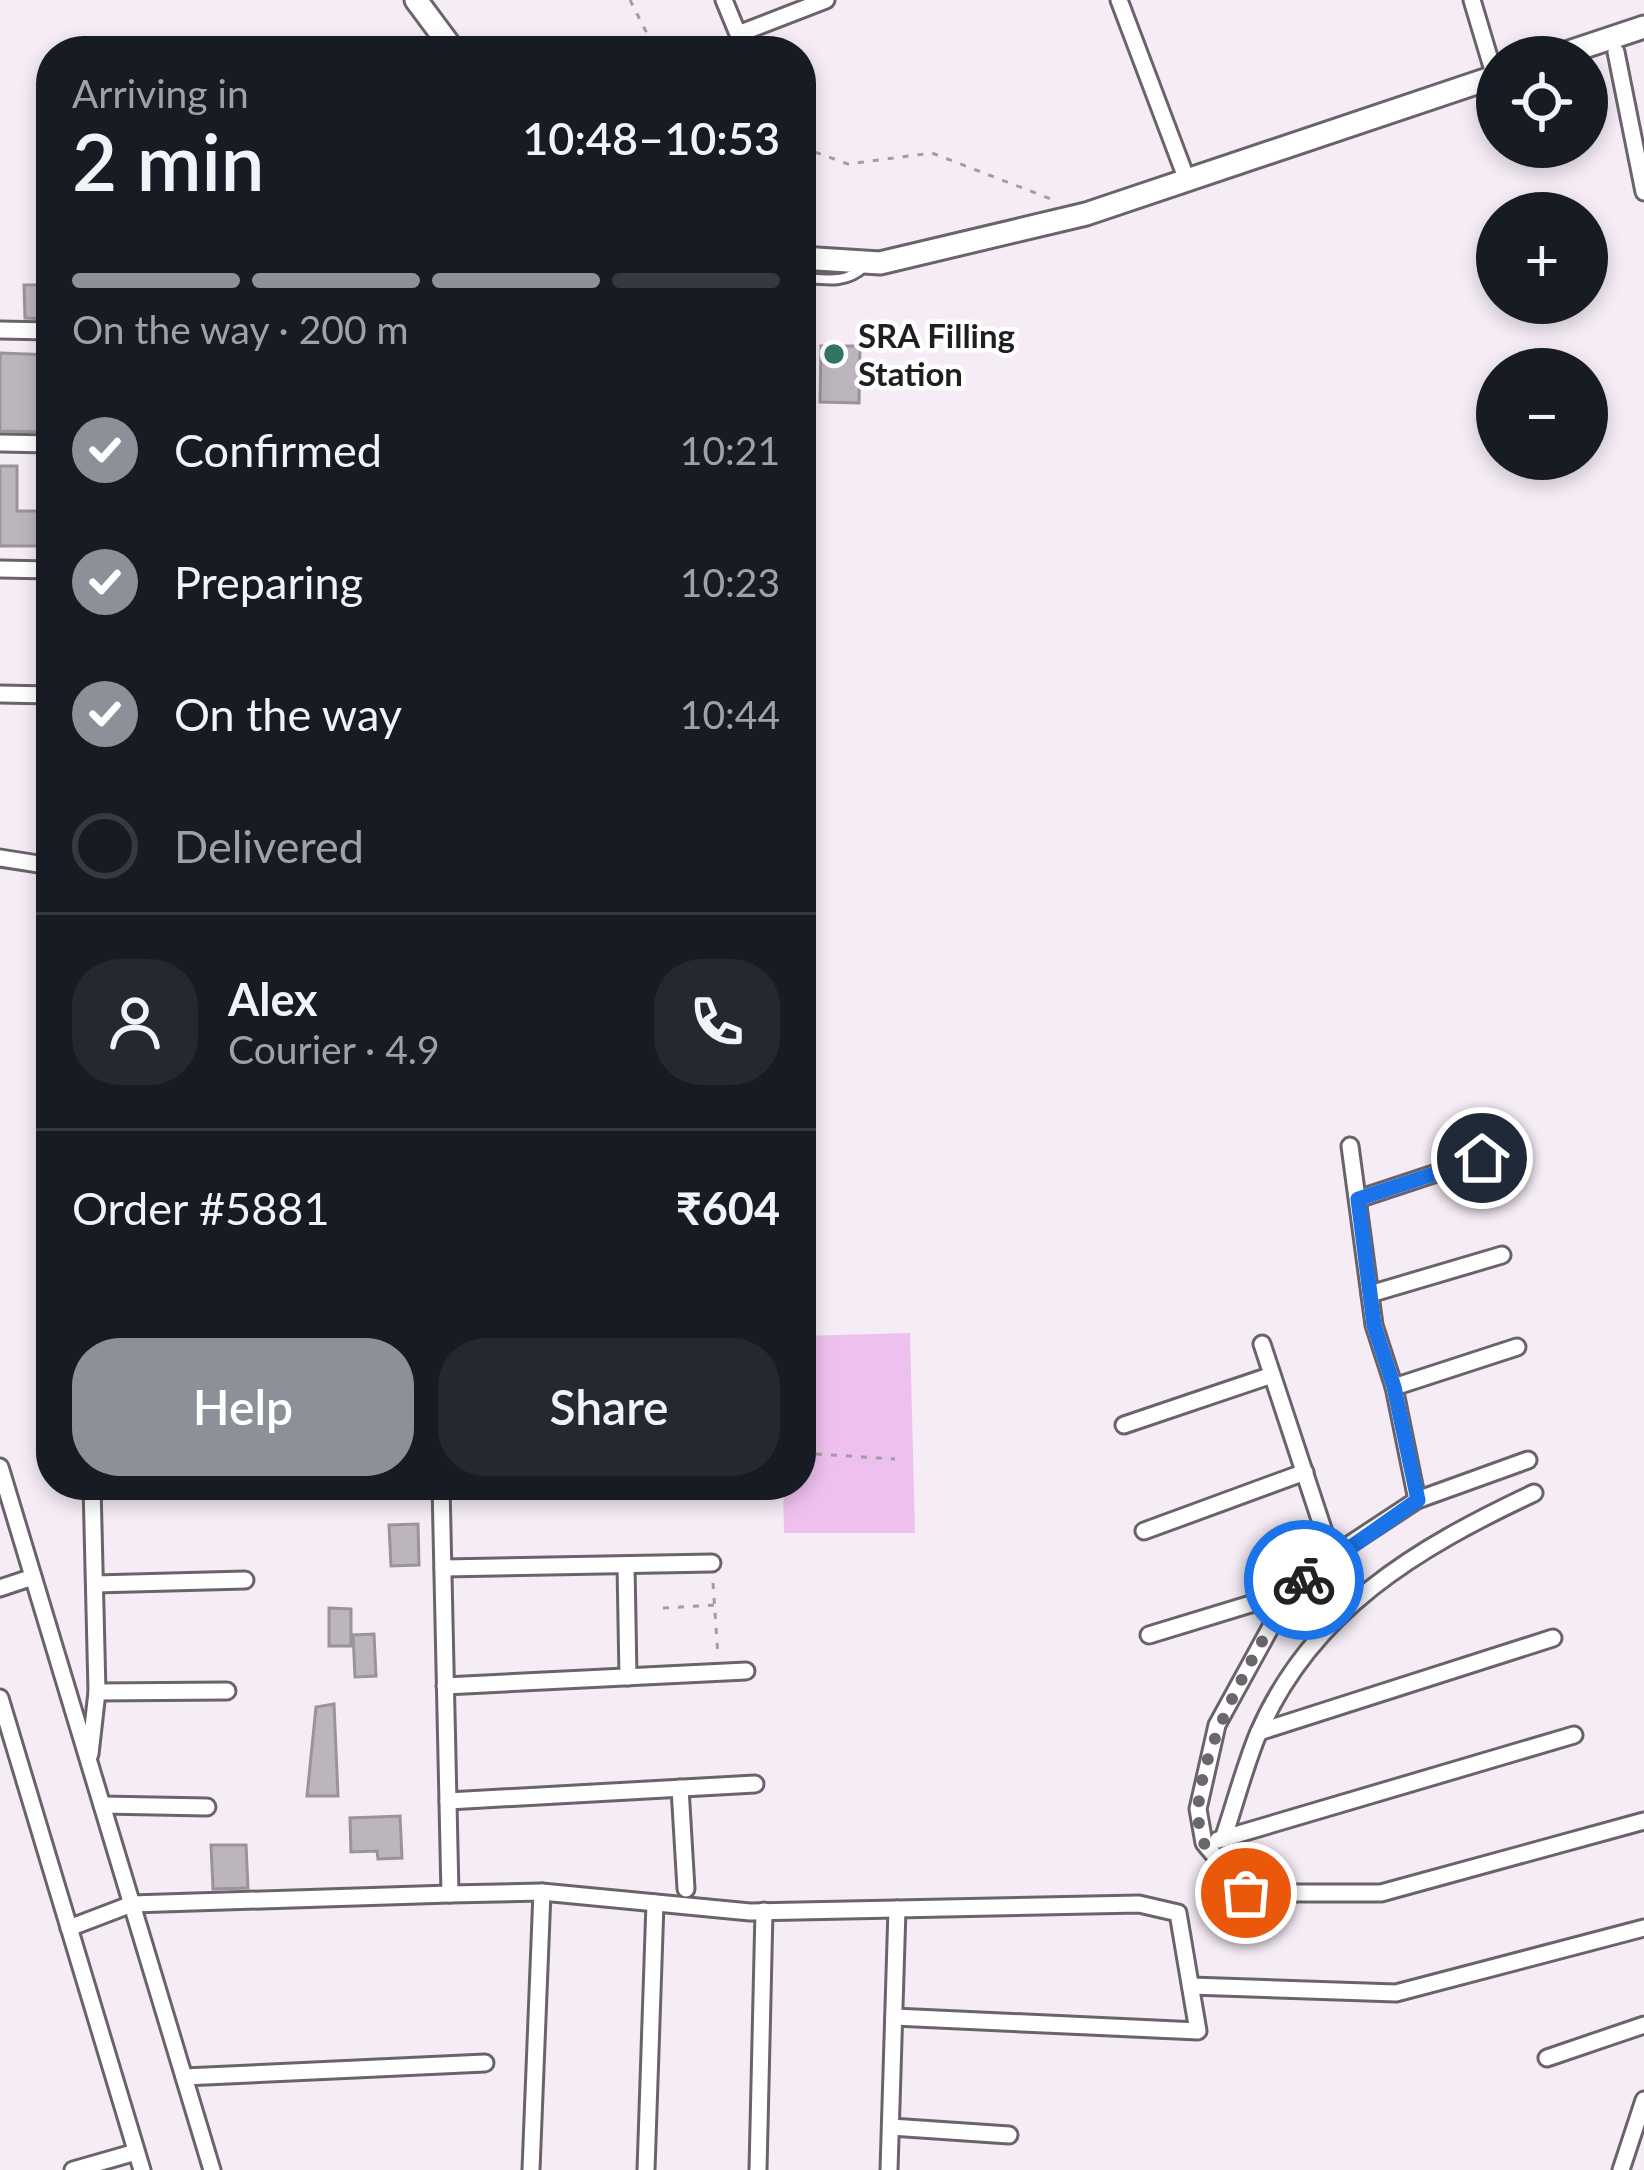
<!DOCTYPE html>
<meta charset="utf-8">
<style>
:root{--surface:#171b24;--page:#242831;--text:#f1f3f6;--muted:#9ea1a6;--line:#363941;--accent:#8c9099}
body{margin:0;font-family:Lato,sans-serif;background:var(--page);color:var(--text);height:100vh;display:flex;flex-direction:column;font-size:45px;white-space:nowrap}
*{box-sizing:border-box;margin:0}
p{font-size:39px;color:var(--muted)}
.icon{flex:none;width:66px;height:66px;fill:none;stroke:currentColor;stroke-width:2;stroke-linecap:round;stroke-linejoin:round}
.map{position:relative;flex:1;overflow:hidden}
.details{position:absolute;left:36px;top:36px;width:780px;height:1464px;display:flex;flex-direction:column;background:var(--surface);border-radius:48px;box-shadow:0 6px 18px #0003}
.details>*{flex:none}
.buttons{position:absolute;left:1476px;top:36px;display:grid;gap:24px}
.buttons a{display:grid;place-items:center;width:132px;height:132px;border-radius:50%;background:var(--surface);box-shadow:0 6px 18px #0003;font-size:60px}
.pin{position:absolute;display:grid;place-items:center;width:102px;height:102px;color:#fff;margin:-51px;border:6px solid #fff;border-radius:50%;box-shadow:0 3px 12px #0007}
.courier{position:absolute;display:grid;place-items:center;width:120px;height:120px;margin:-60px;border:9px solid #1a73e8;border-radius:50%;background:#fff;color:#222;box-shadow:0 3px 15px #0007}
.headline em{font-style:normal;font-weight:600}
.headline div{display:flex;flex-direction:column-reverse}
.headline{display:flex;align-items:center;justify-content:space-between;height:204px;padding:0 36px}
h1{font-size:78px;font-weight:600;line-height:90px}
.bar{display:grid;grid-template-columns:repeat(4,1fr);gap:18px 12px;align-content:center;height:144px;padding:0 36px}
.bar i{height:15px;border-radius:9px;background:var(--line)}
.bar .active{background:var(--accent)}
.bar p{grid-column:span 4}
.line{display:flex;align-items:center;gap:30px;padding:0 36px;border-top:3px solid var(--line)}
.line div{flex:1}
.round{display:grid;place-items:center;flex:none;width:126px;height:126px;border-radius:48px;background:var(--page)}
ol{padding:0 36px;list-style:none}
li{display:flex;align-items:center;gap:36px;height:132px}
li p{margin-inline-start:auto}
li .icon{padding:12px;border-radius:50%;background:var(--accent);color:#fff;stroke-width:4}
li:last-child{color:var(--muted)}
li i{width:66px;height:66px;border:6px solid var(--line);border-radius:50%}
.cta{display:flex;gap:24px;margin-top:auto;padding:24px 36px}
.cta a{flex:1;height:138px;border-radius:48px;background:var(--accent);color:#fff;font-size:48px;font-weight:600;line-height:138px;text-align:center}
.cta a+a{background:var(--page);color:var(--text)}
.map>svg:first-child{display:block}
.green{fill:#eec0ee}
.building{fill:#bdb5bd;stroke:#9b939b;stroke-width:3}
.lines{fill:none;stroke-linecap:round;stroke-linejoin:round}
.service-casing{stroke:#6b636b;stroke-width:14}
.minor-casing{stroke:#6b636b;stroke-width:21}
.secondary-casing{stroke:#6b636b;stroke-width:27}
.path{stroke:#a39da3;stroke-width:3;stroke-dasharray:6 9;stroke-linecap:butt}
.service{stroke:#fff;stroke-width:8}
.minor{stroke:#fff;stroke-width:15}
.secondary{stroke:#fff;stroke-width:21}
.done{stroke:#6b666b;stroke-width:12;stroke-dasharray:0 21.6}
.route{stroke:#1a73e8;stroke-width:15}
.poi-dot{fill:#327465;stroke:#fff;stroke-width:4.5}
.labels{text-anchor:middle;dominant-baseline:central;stroke-width:9;stroke-linejoin:round;paint-order:stroke}
.poi-label{font-size:33px;font-weight:bold;fill:#211e21;stroke:#fff;text-anchor:start}
</style>
<div class="map">
<svg width="1644" height="2170" viewBox="0 0 1644 2170">
<rect width="100%" height="100%" fill="#f5ecf5"/>
<path class="green" d="M910,1333L915,1533H784L783,1485H801V1336Z"/>
<g class="building">
<path d="M24,285H46L47,319L25,318Z"/>
<path d="M821,346H860L859,403L820,402Z"/>
<path d="M0,353L51,355L50,432L0,431Z"/>
<path d="M0,466H17V511H47L48,546H0Z"/>
<path d="M418,1524L419,1565L391,1566L389,1525Z"/>
<path d="M329,1608L351,1609V1646H329Z"/>
<path d="M374,1634L376,1676L355,1677L353,1635Z"/>
<path d="M334,1704L338,1796H307L316,1707Z"/>
<path d="M400,1816L402,1858L378,1859L377,1851L351,1852L350,1818Z"/>
<path d="M211,1845H246L248,1888L213,1889Z"/>
</g>
<g class="lines">
<g class="service-casing">
<path id="service" d="M801,272L806,278C828,280 847,283 864,267"/>
</g>
<g class="minor-casing">
<g id="minor">
<path d="M724,0L738,34L826,0"/>
<path d="M1119,0L1187,180"/>
<path d="M1472,0L1495,77"/>
<path d="M1616,52L1644,192"/>
<path d="M0,330L51,331"/>
<path d="M0,443L51,444"/>
<path d="M0,569L51,570"/>
<path d="M0,694L51,695"/>
<path d="M0,858L51,866"/>
<path d="M1350,1146L1374,1325L1394,1387L1417,1500"/>
<path d="M1358,1199L1482,1158"/>
<path d="M1370,1294L1502,1255"/>
<path d="M1262,1344L1332,1556"/>
<path d="M1394,1387L1517,1347"/>
<path d="M1124,1425L1272,1375"/>
<path d="M1528,1460L1417,1500L1332,1556L1290,1592L1217,1725L1198,1809L1204,1843L1246,1893H1381L1644,1821"/>
<path d="M0,1467L212,2170"/>
<path d="M441,1485L450,1894"/>
<path d="M1144,1531L1305,1472"/>
<path d="M626,1565L628,1677"/>
<path d="M443,1568L712,1563"/>
<path d="M95,1584L245,1580"/>
<path d="M0,1588L33,1577"/>
<path d="M1149,1635L1290,1592"/>
<path d="M445,1686L746,1671"/>
<path d="M97,1692L227,1691"/>
<path d="M0,1698L142,2170"/>
<path d="M1259,1732L1553,1638"/>
<path d="M90,1754L97,1692L92,1485"/>
<path d="M680,1788L686,1889"/>
<path d="M448,1801L755,1784"/>
<path d="M102,1805L207,1807"/>
<path d="M1223,1839C1235,1804 1244,1768 1258,1734C1311,1610 1417,1548 1534,1493"/>
<path d="M1218,1840L1574,1735"/>
<path d="M69,1928L132,1904L450,1894L542,1892L750,1912L1139,1904L1178,1913L1198,2031L894,2017"/>
<path d="M1191,1986L1396,1993L1644,1928"/>
<path d="M1547,2058L1644,2025"/>
<path d="M184,2077L485,2063"/>
<path d="M891,2127L1009,2135"/>
<path d="M73,2170L136,2152"/>
<path d="M531,2170L542,1892"/>
<path d="M646,2170L655,1903"/>
<path d="M758,2170L764,1911"/>
<path d="M889,2170L897,1909"/>
<path d="M1621,2170L1644,2100"/>
</g>
</g>
<g class="secondary-casing">
<g id="secondary">
<path d="M416,0L454,51"/>
<path d="M1554,57L1644,27"/>
<path d="M801,258L880,263L1086,214L1497,76"/>
</g>
</g>
<g class="path">
<path d="M630,0L656,51"/>
<path d="M801,147L848,164L932,153L1051,199"/>
<path d="M801,1453L895,1459"/>
<path d="M713,1583L718,1657"/>
<path d="M663,1608L715,1605"/>
</g>
<use href="#service" class="service"/>
<use href="#minor" class="minor"/>
<use href="#secondary" class="secondary"/>
</g>
<g class="lines">
<path class="done" d="M1246,1893C1234,1878 1211,1860 1204,1843C1176,1779 1259,1648 1290,1592L1304,1580"/>
<path class="route" d="M1304,1580L1418,1500L1394,1387L1374,1325L1358,1199L1482,1158"/>
</g>
<circle class="poi-dot" cx="834" cy="354" r="12"/>
<g class="labels">
<g class="poi-label">
<text x="858" y="335">SRA Filling<tspan x="858" dy="38">Station</tspan></text>
</g>
</g>
</svg>
<div class="buttons">
<a><svg class="icon" aria-label="locate" viewBox="0 0 24 24"><circle cx="12" cy="12" r="6"/><path d="M12 2v4M12 18v4M2 12h4M18 12h4"/></svg></a>
<a>+</a>
<a>−</a>
</div>
<div class="pin" style="left:1246px;top:1893px;background:#ea580c"><svg class="icon" aria-label="bag" viewBox="0 0 24 24"><path d="M5 8h14l-1 12H6zM9 8a3 3 0 0 1 6 0"/></svg></div>
<div class="pin" style="left:1482px;top:1158px;background:#1f2937"><svg class="icon" aria-label="home" viewBox="0 0 24 24"><path d="M3 11l9-7 9 7M6 9v11h12V9"/></svg></div>
<div class="courier" style="left:1304px;top:1580px"><svg class="icon" aria-label="bike" viewBox="0 0 24 24"><circle cx="6" cy="16" r="4"/><circle cx="18" cy="16" r="4"/><path d="M6 16l4-8h5l3 8M10 8l3 8H6M13 5h3"/></svg></div>
<section class="details">
<div class="headline"><div><h1>2 min</h1><p>Arriving in</p></div><em>10:48–10:53</em></div>
<div class="bar"><i class="active"></i><i class="active"></i><i class="active"></i><i></i><p>On the way · 200 m</p></div>
<ol>
<li><svg class="icon" aria-label="check" viewBox="0 0 24 24"><path d="M5 12l5 5 9-10"/></svg>Confirmed<p>10:21</p></li>
<li><svg class="icon" aria-label="check" viewBox="0 0 24 24"><path d="M5 12l5 5 9-10"/></svg>Preparing<p>10:23</p></li>
<li><svg class="icon" aria-label="check" viewBox="0 0 24 24"><path d="M5 12l5 5 9-10"/></svg>On the way<p>10:44</p></li>
<li><i></i>Delivered</li>
</ol>
<div class="line" style="height:216px"><a class="round"><svg class="icon" aria-label="person" viewBox="0 0 24 24"><circle cx="12" cy="8" r="4"/><path d="M4 21q1-7 8-7t8 7"/></svg></a><div><b>Alex</b><p>Courier · 4.9</p></div><a class="round"><svg class="icon" aria-label="phone" viewBox="0 0 24 24"><path d="M5 4h4l2 5-3 2q2 4 5 5l2-3 5 2v4C11 20 4 13 5 4z"/></svg></a></div>
<div class="line" style="height:156px"><div>Order #5881</div><b>₹604</b></div>
<div class="cta"><a>Help</a><a>Share</a></div>
</section>
</div>
